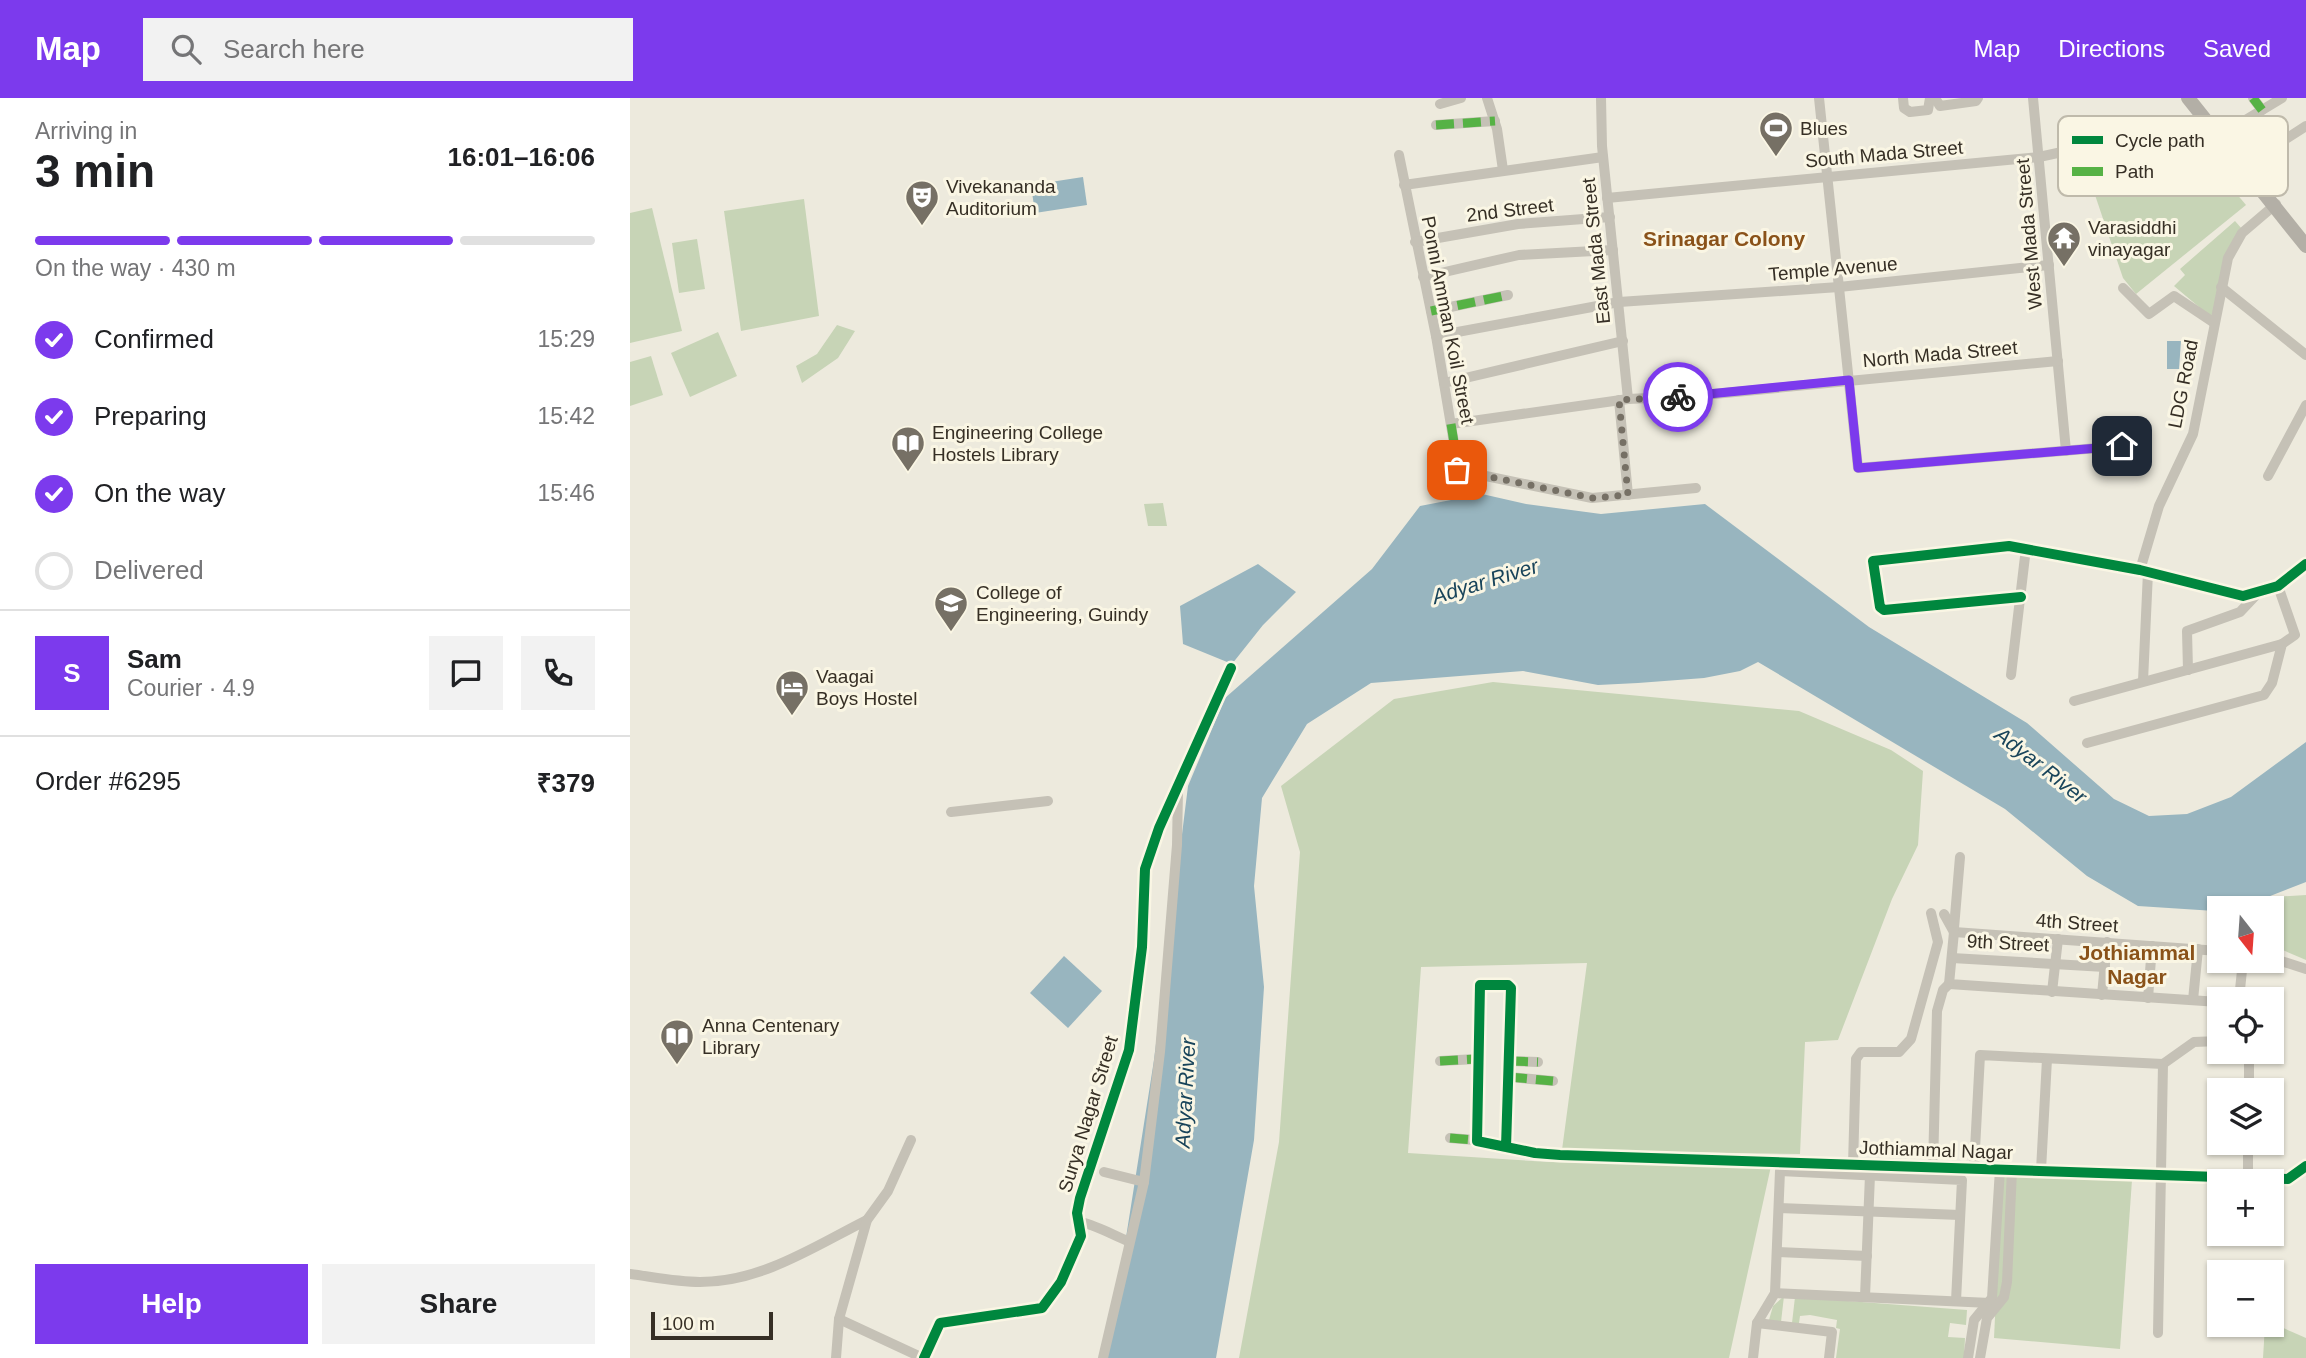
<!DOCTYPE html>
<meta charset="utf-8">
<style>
:root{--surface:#fff;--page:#f2f2f2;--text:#202124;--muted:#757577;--line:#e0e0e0;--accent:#7c3aed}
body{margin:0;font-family:Arial,sans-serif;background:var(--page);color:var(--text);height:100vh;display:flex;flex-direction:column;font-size:26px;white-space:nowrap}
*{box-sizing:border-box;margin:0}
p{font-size:23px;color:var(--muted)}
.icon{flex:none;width:38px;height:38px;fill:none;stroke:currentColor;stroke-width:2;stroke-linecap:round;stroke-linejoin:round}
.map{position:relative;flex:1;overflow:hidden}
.sheet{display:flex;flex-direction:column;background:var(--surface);width:630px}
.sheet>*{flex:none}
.needle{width:46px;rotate:163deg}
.tools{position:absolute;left:1577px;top:798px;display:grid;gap:14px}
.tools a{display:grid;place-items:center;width:77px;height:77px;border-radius:0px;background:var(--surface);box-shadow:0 2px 5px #0004;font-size:35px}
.scale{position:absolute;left:21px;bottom:18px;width:122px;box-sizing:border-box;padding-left:7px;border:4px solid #362f25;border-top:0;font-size:19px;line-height:24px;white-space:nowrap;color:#362f25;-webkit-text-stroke:5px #faf6e4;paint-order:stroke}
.pin{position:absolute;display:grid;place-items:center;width:60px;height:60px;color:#fff;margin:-30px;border-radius:14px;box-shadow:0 4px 10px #0006}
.courier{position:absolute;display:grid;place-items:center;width:70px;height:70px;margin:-35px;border:5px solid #7c3aed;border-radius:50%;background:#fff;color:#222;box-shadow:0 2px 9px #0007}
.summary em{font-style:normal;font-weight:700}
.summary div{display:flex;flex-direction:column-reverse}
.summary{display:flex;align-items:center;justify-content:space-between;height:119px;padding:0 35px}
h1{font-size:46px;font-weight:700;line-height:52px}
.bar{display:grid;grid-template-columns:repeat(4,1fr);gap:10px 7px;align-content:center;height:84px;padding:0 35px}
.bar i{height:9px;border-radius:5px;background:var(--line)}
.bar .on{background:var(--accent)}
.bar p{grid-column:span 4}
.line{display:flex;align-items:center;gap:18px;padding:0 35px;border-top:2px solid var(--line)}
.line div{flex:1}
.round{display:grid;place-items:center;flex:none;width:74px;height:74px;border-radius:0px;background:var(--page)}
ol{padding:0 35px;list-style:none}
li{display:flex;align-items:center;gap:21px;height:77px}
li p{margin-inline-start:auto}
li .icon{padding:7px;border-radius:50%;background:var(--accent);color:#fff;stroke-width:4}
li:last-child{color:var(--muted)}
li i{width:38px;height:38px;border:4px solid var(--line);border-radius:50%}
.button{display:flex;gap:14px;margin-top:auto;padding:14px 35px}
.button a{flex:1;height:80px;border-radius:0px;background:var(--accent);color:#fff;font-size:28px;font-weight:700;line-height:80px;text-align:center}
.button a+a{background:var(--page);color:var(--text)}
header{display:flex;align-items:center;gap:42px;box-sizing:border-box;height:98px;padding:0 35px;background:var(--accent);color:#fff}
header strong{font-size:33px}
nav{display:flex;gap:38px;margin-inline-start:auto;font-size:24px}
.search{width:490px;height:63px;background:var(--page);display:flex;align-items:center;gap:18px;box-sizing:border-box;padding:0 24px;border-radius:0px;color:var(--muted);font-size:26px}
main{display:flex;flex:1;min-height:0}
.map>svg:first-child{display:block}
.green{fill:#c7d4b6}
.water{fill:#98b5bf}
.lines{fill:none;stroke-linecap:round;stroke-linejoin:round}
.minor{stroke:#c5c1b6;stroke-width:10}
.major{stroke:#b3afa6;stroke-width:14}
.quiet{stroke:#56b245;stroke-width:9;stroke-dasharray:18 9;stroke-linecap:butt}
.cycleway-casing{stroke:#faf6e4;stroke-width:15}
.cycleway{stroke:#00873e;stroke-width:10}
.done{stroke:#767065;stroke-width:7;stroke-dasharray:0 12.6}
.route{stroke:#7c3aed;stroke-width:9}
.labels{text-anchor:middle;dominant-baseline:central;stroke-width:6;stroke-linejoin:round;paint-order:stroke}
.poi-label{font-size:19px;fill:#362f25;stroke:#faf6e4;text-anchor:start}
.street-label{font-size:19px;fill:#362f25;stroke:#faf6e4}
.neighbourhood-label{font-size:21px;font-weight:bold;fill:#8a5219;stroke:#faf6e4}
.water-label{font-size:21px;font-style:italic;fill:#18445a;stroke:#faf6e4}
.key{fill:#faf6e4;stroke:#bfbaab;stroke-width:2}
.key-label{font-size:19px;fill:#362f25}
</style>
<header>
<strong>Map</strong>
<div class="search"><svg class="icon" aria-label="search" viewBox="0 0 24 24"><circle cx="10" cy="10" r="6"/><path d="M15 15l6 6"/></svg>Search here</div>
<nav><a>Map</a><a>Directions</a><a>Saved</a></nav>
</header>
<main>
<section class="sheet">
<div class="summary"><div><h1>3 min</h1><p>Arriving in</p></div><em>16:01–16:06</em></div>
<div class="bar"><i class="on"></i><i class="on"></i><i class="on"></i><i></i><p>On the way · 430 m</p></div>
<ol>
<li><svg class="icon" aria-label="check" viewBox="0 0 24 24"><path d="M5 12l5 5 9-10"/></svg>Confirmed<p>15:29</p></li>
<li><svg class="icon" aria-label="check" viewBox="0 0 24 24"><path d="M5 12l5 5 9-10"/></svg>Preparing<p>15:42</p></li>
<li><svg class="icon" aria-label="check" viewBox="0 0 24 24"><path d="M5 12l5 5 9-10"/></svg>On the way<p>15:46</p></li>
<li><i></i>Delivered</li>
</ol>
<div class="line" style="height:126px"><b class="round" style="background:var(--accent);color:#fff">S</b><div><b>Sam</b><p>Courier · 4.9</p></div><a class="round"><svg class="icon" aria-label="chat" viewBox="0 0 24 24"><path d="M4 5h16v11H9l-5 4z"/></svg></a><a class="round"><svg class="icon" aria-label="phone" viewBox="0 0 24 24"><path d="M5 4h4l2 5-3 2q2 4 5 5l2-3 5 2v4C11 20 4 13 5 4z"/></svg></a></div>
<div class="line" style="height:91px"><div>Order #6295</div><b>₹379</b></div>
<div class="button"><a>Help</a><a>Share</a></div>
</section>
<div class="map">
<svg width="1676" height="1260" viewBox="0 0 1676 1260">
<rect width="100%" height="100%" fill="#edeadd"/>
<g class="green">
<path d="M1495,73L1600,88L1616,107L1506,196L1493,180L1464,94Z"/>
<path d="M174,101L189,218L111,233L94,113Z"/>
<path d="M22,110L52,233L0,245V115Z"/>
<path d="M1605,123L1612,131L1581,219L1544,188L1555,177L1550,171Z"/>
<path d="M67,141L75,191L49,195L42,145Z"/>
<path d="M207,227L225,233L208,260L172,285L166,268L187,256Z"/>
<path d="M88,234L107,278L60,299L41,255Z"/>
<path d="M21,258L33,297L0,308V264Z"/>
<path d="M533,405L537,428H518L514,406Z"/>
<path d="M863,584L1169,613L1261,652L1293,673L1288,747L1262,801L1208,942L1175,944L1170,1056L932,1052L957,865L791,869L778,1055L919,1064L1141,1068L1099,1260H609L649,1044L670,754L651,688L764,601Z"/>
<path d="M1676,797V862L1648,850L1642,799Z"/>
<path d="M1372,1075L1502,1082L1490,1251L1364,1240Z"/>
<path d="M1154,1198L1151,1224L1139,1222L1143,1208Z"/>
<path d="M1165,1199L1337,1212L1336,1227L1320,1225L1318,1239L1335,1240L1334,1260H1206L1210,1231L1206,1230L1207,1222L1180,1217L1170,1218L1169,1225H1162Z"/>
<path d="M1642,1225L1676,1240V1260H1633L1635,1227Z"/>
</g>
<g class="water">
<path d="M453,79L457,107L405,115L401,87Z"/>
<path d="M1537,243H1551L1549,271H1537Z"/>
<path d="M852,396L896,406L971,416L1075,406L1239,529L1397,625L1484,701L1519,718L1557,716L1601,699L1676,644V784L1630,802L1585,813L1508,808L1457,778L1375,711L1128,564L1110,573L1074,580L1008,585L968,587L893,573L741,585L677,626L632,700L624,788L634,889L624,1042L586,1260H477L524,962L558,688L595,600L742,471L790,408Z"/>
<path d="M628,466L666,494L633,527L602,566L553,546L550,508Z"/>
<path d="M434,858L472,893L438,930L400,895Z"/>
</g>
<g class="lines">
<g class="minor">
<path d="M857,0L867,31L873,72"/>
<path d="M971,0L972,48L998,301"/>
<path d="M1189,0L1228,370L1492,348"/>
<path d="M1273,0L1274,10L1280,14L1298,12L1300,0"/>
<path d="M1305,0L1310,8L1346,3L1348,0"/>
<path d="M1403,0L1436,353"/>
<path d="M1623,0L1632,12"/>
<path d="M810,6L831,0"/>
<path d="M806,27L865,23"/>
<path d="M1589,38L1652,0"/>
<path d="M769,57L806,238L827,363"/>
<path d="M1614,68L1676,28"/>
<path d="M774,87L973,59"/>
<path d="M977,100L1409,59L1446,51"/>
<path d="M785,144L888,126L980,119"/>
<path d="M793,179L889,157L983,152"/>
<path d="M1591,189L1676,257"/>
<path d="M1493,190L1519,216L1544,198L1583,224"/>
<path d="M801,213L878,197"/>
<path d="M806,238L989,204L1209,189L1419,167"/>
<path d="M814,285L993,243"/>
<path d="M989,302L998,397"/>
<path d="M821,326L998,301L1063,298L1428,263"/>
<path d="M827,372L962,400L1066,390"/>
<path d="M1638,378L1676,307"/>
<path d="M1510,472L1529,408L1563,336L1598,160L1612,135L1646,106"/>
<path d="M1391,499L1254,512L1250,509L1243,463L1379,448L1510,472L1613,498L1648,488L1676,466"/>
<path d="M1558,572L1557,533L1610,514L1627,496"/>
<path d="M1381,577L1396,450"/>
<path d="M1513,583L1518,474"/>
<path d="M1444,603L1652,546"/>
<path d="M1457,645L1634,597L1642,585L1652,546L1665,537L1648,488"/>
<path d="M321,714L418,703"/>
<path d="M1314,816L1324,834L1589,853"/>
<path d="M1324,830L1330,759"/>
<path d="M1324,834L1319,886L1589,904"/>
<path d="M1322,860L1475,869"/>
<path d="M1642,860L1676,871"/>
<path d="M1422,894L1428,841"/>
<path d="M1472,897L1477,844"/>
<path d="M1518,900L1522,848"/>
<path d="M1609,901L1613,863"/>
<path d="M1563,902L1568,851"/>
<path d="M810,963L846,961"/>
<path d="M880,963L908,964"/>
<path d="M879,979L923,983"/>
<path d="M1619,992V954"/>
<path d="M820,1040L845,1042"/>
<path d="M876,1049L881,890L878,887H850L847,1043L905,1055L930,1057L1618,1080L1658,1081L1676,1068"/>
<path d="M1223,1067L1226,961L1231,954H1269L1281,941L1308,844L1301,815"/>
<path d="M1303,1069L1307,913L1313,892L1319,886"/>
<path d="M1344,1070L1350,957L1533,966L1564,944L1589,943"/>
<path d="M1411,1072L1417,961"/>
<path d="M474,1074L514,1084"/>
<path d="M1618,1080V1045"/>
<path d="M1149,1110L1330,1117"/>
<path d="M448,1124C460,1124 485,1138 498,1143"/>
<path d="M1147,1154L1237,1158"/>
<path d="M0,1176C23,1179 47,1184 70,1184C132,1184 185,1148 237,1122"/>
<path d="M1145,1195L1360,1205"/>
<path d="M1235,1199L1240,1077"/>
<path d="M209,1221L293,1260"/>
<path d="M1127,1225L1202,1234L1199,1260"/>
<path d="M1528,1235L1533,966"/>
<path d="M206,1260L209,1221L237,1122L258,1093L281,1042"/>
<path d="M294,1260L310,1225L412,1210L431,1184L451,1138L447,1115L450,1100L499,952L512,849L515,771L529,730L601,570"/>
<path d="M473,1260L514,1084L530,954L547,747L548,692"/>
<path d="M1123,1260L1127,1225L1145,1195L1150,1073L1332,1082L1326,1203"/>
<path d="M1338,1260L1344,1222L1362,1200L1370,1071"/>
<path d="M1350,1260L1357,1220L1374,1199L1377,1184L1382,1072"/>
</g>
<path class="major" d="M1558,0L1676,148"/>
<g class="quiet">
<path d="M1623,0L1632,12"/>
<path d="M806,27L865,23"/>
<path d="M801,213L878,197"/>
<path d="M821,326L827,363"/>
<path d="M810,963L846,961"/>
<path d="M880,963L908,964"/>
<path d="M879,979L923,983"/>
<path d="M820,1040L845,1042"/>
</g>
<g class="cycleway-casing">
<g id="cycleway">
<path d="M1391,499L1254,512L1250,509L1243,463L1379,448L1510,472L1613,498L1648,488L1676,466"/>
<path d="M876,1049L881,890L878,887H850L847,1043L905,1055L930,1057L1618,1080L1658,1081L1676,1068"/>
<path d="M294,1260L310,1225L412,1210L431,1184L451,1138L447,1115L450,1100L499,952L512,849L515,771L529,730L601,570"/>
</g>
</g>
<use href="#cycleway" class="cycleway"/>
</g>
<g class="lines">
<path class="done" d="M827,372L962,400L998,397L989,302L1048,299"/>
<path class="route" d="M1048,299L1219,282L1228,370L1492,348"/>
</g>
<defs>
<g id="stadium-pin" transform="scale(1.75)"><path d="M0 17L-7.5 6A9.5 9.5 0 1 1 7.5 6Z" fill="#767065" stroke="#faf6e4"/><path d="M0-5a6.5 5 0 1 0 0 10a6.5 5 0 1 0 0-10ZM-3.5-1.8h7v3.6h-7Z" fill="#fff"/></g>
<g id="theatre-pin" transform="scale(1.75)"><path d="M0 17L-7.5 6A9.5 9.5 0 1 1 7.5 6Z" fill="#767065" stroke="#faf6e4"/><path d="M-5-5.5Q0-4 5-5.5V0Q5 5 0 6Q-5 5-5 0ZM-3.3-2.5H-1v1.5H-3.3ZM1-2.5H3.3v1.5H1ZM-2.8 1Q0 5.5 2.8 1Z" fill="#fff"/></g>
<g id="temple-pin" transform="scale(1.75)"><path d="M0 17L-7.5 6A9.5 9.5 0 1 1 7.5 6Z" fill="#767065" stroke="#faf6e4"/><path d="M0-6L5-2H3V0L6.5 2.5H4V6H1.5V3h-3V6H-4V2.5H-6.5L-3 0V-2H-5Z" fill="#fff"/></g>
<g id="library-pin" transform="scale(1.75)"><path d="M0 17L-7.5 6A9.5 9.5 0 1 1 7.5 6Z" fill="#767065" stroke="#faf6e4"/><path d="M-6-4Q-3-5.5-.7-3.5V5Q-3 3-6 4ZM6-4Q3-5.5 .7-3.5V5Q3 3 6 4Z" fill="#fff"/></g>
<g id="university-pin" transform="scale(1.75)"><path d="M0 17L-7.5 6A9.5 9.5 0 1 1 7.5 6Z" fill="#767065" stroke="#faf6e4"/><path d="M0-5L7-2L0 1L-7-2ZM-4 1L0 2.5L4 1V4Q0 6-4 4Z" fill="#fff"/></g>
<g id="hotel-pin" transform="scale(1.75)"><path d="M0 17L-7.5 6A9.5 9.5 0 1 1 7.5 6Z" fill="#767065" stroke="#faf6e4"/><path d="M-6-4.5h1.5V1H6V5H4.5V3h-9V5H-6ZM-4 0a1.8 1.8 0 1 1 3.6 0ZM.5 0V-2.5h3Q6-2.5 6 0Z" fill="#fff"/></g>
</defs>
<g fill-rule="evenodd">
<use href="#stadium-pin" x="1146" y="30"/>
<use href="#theatre-pin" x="292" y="99"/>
<use href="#temple-pin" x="1434" y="140"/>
<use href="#library-pin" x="278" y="345"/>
<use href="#university-pin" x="321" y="505"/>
<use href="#hotel-pin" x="162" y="589"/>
<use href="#library-pin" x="47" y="938"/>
</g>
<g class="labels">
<g class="poi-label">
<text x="1170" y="30">Blues</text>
<text x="316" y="88">Vivekananda<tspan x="316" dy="22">Auditorium</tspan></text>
<text x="1458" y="129">Varasiddhi<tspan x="1458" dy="22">vinayagar</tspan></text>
<text x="302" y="334">Engineering College<tspan x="302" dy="22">Hostels Library</tspan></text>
<text x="346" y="494">College of<tspan x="346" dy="22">Engineering, Guindy</tspan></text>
<text x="186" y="578">Vaagai<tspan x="186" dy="22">Boys Hostel</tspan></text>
<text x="72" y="927">Anna Centenary<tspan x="72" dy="22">Library</tspan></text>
</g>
<g class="street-label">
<text transform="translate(1254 56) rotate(-5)">South Mada Street</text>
<text transform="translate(880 112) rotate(-7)">2nd Street</text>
<text transform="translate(1399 136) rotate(-95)">West Mada Street</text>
<text transform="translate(966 153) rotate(-96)">East Mada Street</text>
<text transform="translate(1203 171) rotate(-5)">Temple Avenue</text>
<text transform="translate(818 222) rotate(79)">Ponni Amman Koil Street</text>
<text transform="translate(1310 256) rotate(-5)">North Mada Street</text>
<text transform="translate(1553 286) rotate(-79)">LDG Road</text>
<text transform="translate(1447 825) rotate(4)">4th Street</text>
<text transform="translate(1378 845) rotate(3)">9th Street</text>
<text transform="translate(458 1016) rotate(-73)">Surya Nagar Street</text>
<text transform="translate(1306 1052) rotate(2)">Jothiammal Nagar</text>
</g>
<g class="neighbourhood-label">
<text x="1094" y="140">Srinagar Colony</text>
<text x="1507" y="854">Jothiammal<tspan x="1507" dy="24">Nagar</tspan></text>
</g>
<g class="water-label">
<text transform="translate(855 483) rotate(-17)">Adyar River</text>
<text transform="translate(1411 667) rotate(38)">Adyar River</text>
<text transform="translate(555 995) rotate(-87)">Adyar River</text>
</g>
</g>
<rect x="1428" y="18" width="230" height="80" rx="10" class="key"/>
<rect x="1442" y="38" width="31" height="8" fill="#00873e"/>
<rect x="1442" y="69" width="31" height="9" fill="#56b245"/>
<g class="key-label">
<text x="1485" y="49">Cycle path</text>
<text x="1485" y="80">Path</text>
</g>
</svg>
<div class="tools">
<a><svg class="needle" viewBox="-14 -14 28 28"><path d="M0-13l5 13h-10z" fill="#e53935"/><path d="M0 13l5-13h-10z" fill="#757577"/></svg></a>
<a><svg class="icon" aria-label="locate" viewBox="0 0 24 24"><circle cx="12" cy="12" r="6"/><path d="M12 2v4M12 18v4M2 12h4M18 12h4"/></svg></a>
<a><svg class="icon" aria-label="layers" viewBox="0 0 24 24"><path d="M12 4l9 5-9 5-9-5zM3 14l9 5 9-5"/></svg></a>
<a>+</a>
<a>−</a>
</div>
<div class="scale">100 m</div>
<div class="pin" style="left:827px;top:372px;background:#ea580c"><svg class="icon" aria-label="bag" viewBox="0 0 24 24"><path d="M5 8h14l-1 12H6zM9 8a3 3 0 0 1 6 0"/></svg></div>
<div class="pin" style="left:1492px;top:348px;background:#1f2937"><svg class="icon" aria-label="home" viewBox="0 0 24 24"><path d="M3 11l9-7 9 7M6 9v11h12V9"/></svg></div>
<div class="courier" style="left:1048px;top:299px"><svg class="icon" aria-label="bike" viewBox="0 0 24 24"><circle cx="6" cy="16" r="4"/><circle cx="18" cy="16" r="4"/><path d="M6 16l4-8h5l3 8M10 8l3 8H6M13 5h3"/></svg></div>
</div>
</main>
